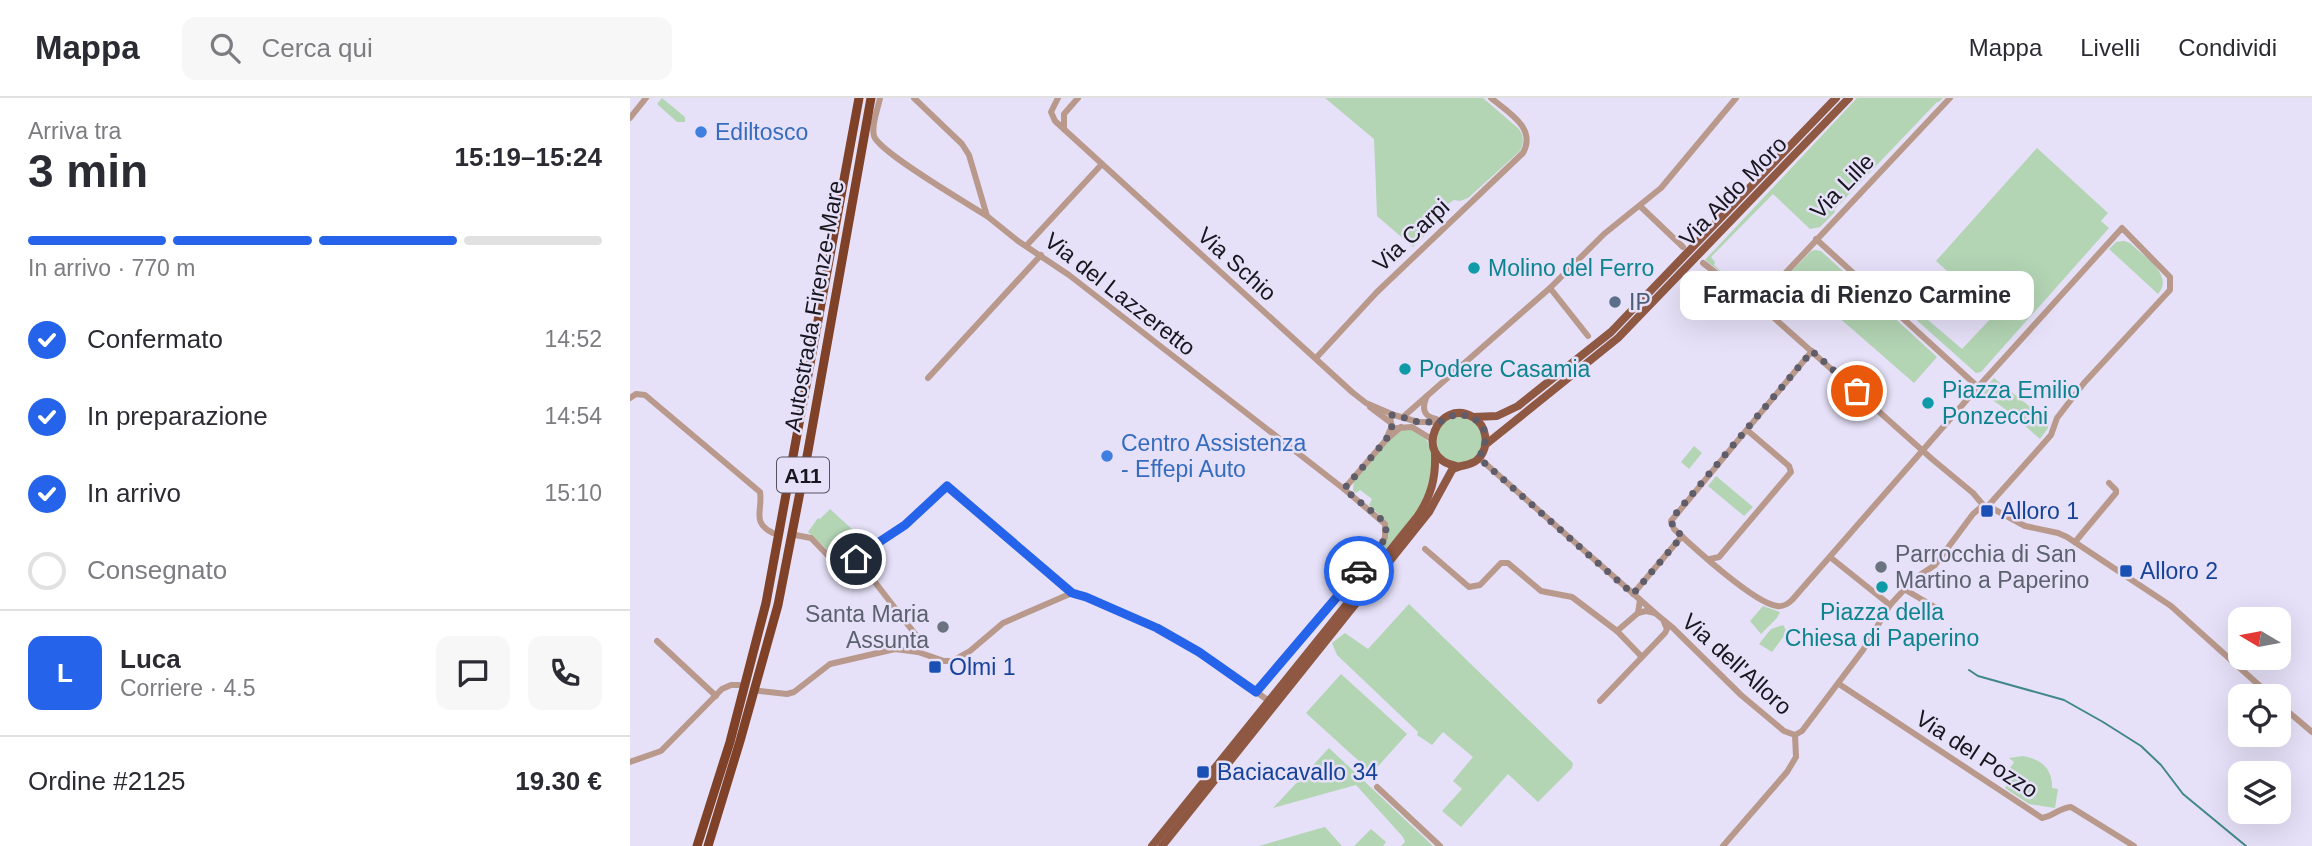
<!DOCTYPE html>
<html lang="it">
<meta charset="utf-8">
<style>
:root{--surface:#fff;--page:#f7f7f7;--text:#2b2b33;--muted:#7c7c81;--line:#e1e1e2;--accent:#2563eb}
body{margin:0;font-family:Arial,sans-serif;background:var(--page);color:var(--text);height:100vh;display:flex;flex-direction:column;font-size:26px;white-space:nowrap}
*{box-sizing:border-box;margin:0}
p{font-size:23px;color:var(--muted)}
.icon{flex:none;width:38px;height:38px;fill:none;stroke:currentColor;stroke-width:2;stroke-linecap:round;stroke-linejoin:round}
.map{position:relative;flex:1;overflow:hidden}
.sheet{display:flex;flex-direction:column;background:var(--surface);width:630px}
.sheet>*{flex:none}
.needle{width:46px;rotate:280deg}
.controls{position:absolute;left:1598px;top:509px;display:grid;gap:14px}
.controls a{display:grid;place-items:center;width:63px;height:63px;border-radius:14px;background:var(--surface);box-shadow:0 7px 28px #0002;font-size:35px}
.pin{position:absolute;display:grid;place-items:center;width:60px;height:60px;color:#fff;margin:-30px;border:4px solid #fff;border-radius:50%;box-shadow:0 2px 7px #0007}
.courier{position:absolute;display:grid;place-items:center;width:70px;height:70px;margin:-35px;border:5px solid #2563eb;border-radius:50%;background:#fff;color:#222;box-shadow:0 2px 9px #0007}
.bubble{position:absolute;height:49px;border-radius:14px;background:var(--surface);box-shadow:0 7px 28px #0002;font-size:23px;font-weight:800;line-height:49px;text-align:center}
.headline em{font-style:normal;font-weight:800}
.headline div{display:flex;flex-direction:column-reverse}
.headline{display:flex;align-items:center;justify-content:space-between;height:119px;padding:0 28px}
h1{font-size:46px;font-weight:800;line-height:52px}
.bar{display:grid;grid-template-columns:repeat(4,1fr);gap:10px 7px;align-content:center;height:84px;padding:0 28px}
.bar i{height:9px;border-radius:5px;background:var(--line)}
.bar .selected{background:var(--accent)}
.bar p{grid-column:span 4}
.line{display:flex;align-items:center;gap:18px;padding:0 28px;border-top:2px solid var(--line)}
.line div{flex:1}
.round{display:grid;place-items:center;flex:none;width:74px;height:74px;border-radius:14px;background:var(--page)}
ol{padding:0 28px;list-style:none}
li{display:flex;align-items:center;gap:21px;height:77px}
li p{margin-inline-start:auto}
li .icon{padding:7px;border-radius:50%;background:var(--accent);color:#fff;stroke-width:4}
li:last-child{color:var(--muted)}
li i{width:38px;height:38px;border:4px solid var(--line);border-radius:50%}
header{display:flex;align-items:center;gap:42px;box-sizing:border-box;height:98px;padding:0 35px;background:var(--surface);border-bottom:2px solid var(--line)}
header strong{font-size:33px}
nav{display:flex;gap:38px;margin-inline-start:auto;font-size:24px}
.search{width:490px;height:63px;background:var(--page);display:flex;align-items:center;gap:18px;box-sizing:border-box;padding:0 24px;border-radius:14px;color:var(--muted);font-size:26px}
main{display:flex;flex:1;min-height:0}
.map>svg:first-child{display:block}
.green{fill:#b3d5b4}
.lines{fill:none;stroke-linecap:round;stroke-linejoin:round}
.stream{stroke:#41878c;stroke-width:2}
.minor{stroke:#b9998c;stroke-width:6}
.major{stroke:#8f5843;stroke-width:8}
.highway{stroke:#7f4127;stroke-width:9}
.done{stroke:#605d6a;stroke-width:7;stroke-dasharray:0 12.6}
.route{stroke:#2563eb;stroke-width:9}
.shop-dot{fill:#3f7fe0;stroke:#e6e1f8;stroke-width:2.5}
.culture-dot{fill:#0f9aa8;stroke:#e6e1f8;stroke-width:2.5}
.service-dot{fill:#5c6f8a;stroke:#e6e1f8;stroke-width:2.5}
.transit-dot{fill:#1a4fb4;stroke:#e6e1f8;stroke-width:2.5}
.worship-dot{fill:#6b7280;stroke:#e6e1f8;stroke-width:2.5}
.labels{text-anchor:middle;dominant-baseline:central;stroke-width:5;stroke-linejoin:round;paint-order:stroke}
.shield{fill:#e6e1f8;stroke:#56535f;stroke-width:2}
.shield-label{font-size:21px;font-weight:bold;fill:#18161e}
.shop-label{font-size:23px;fill:#366cbe;stroke:#e6e1f8;text-anchor:start}
.street-label{font-size:23px;fill:#18161e;stroke:#e6e1f8}
.culture-label{font-size:23px;fill:#0d838f;stroke:#e6e1f8;text-anchor:start}
.service-label{font-size:23px;fill:#4e5e75;stroke:#e6e1f8;text-anchor:start}
.transit-label{font-size:23px;fill:#164399;stroke:#e6e1f8;text-anchor:start}
.worship-label{font-size:23px;fill:#5b616d;stroke:#e6e1f8;text-anchor:start}
</style>
<header>
<strong>Mappa</strong>
<div class="search"><svg class="icon" aria-label="search" viewBox="0 0 24 24"><circle cx="10" cy="10" r="6"/><path d="M15 15l6 6"/></svg>Cerca qui</div>
<nav><a>Mappa</a><a>Livelli</a><a>Condividi</a></nav>
</header>
<main>
<section class="sheet">
<div class="headline"><div><h1>3 min</h1><p>Arriva tra</p></div><em>15:19–15:24</em></div>
<div class="bar"><i class="selected"></i><i class="selected"></i><i class="selected"></i><i></i><p>In arrivo · 770 m</p></div>
<ol>
<li><svg class="icon" aria-label="check" viewBox="0 0 24 24"><path d="M5 12l5 5 9-10"/></svg>Confermato<p>14:52</p></li>
<li><svg class="icon" aria-label="check" viewBox="0 0 24 24"><path d="M5 12l5 5 9-10"/></svg>In preparazione<p>14:54</p></li>
<li><svg class="icon" aria-label="check" viewBox="0 0 24 24"><path d="M5 12l5 5 9-10"/></svg>In arrivo<p>15:10</p></li>
<li><i></i>Consegnato</li>
</ol>
<div class="line" style="height:126px"><b class="round" style="background:var(--accent);color:#fff">L</b><div><b>Luca</b><p>Corriere · 4.5</p></div><a class="round"><svg class="icon" aria-label="chat" viewBox="0 0 24 24"><path d="M4 5h16v11H9l-5 4z"/></svg></a><a class="round"><svg class="icon" aria-label="phone" viewBox="0 0 24 24"><path d="M5 4h4l2 5-3 2q2 4 5 5l2-3 5 2v4C11 20 4 13 5 4z"/></svg></a></div>
<div class="line" style="height:91px"><div>Ordine #2125</div><b>19.30 €</b></div>
</section>
<div class="map">
<svg width="1682" height="748" viewBox="0 0 1682 748">
<rect width="100%" height="100%" fill="#e6e1f8"/>
<g class="green">
<path d="M32,0L55,19V24H47L27,6Z"/>
<path d="M695,0H853L889,31C894,38 894,45 890,53L838,100L830,103L824,102L818,106L817,115L783,149L747,118L744,41Z"/>
<path d="M1227,0H1313L1309,4H1307L1204,112L1205,114L1190,129L1180,131L1143,96L1081,159L1085,164L1084,167L1095,177L1075,162Z"/>
<path d="M1407,50L1478,115L1471,123L1479,130L1351,274L1346,275L1282,218L1284,210L1332,251L1365,216L1306,163Z"/>
<path d="M1494,143L1500,145C1513,158 1545,177 1528,196L1479,151L1486,144Z"/>
<path d="M1186,152L1191,153L1307,259L1284,285L1159,176L1181,153Z"/>
<path d="M1364,280L1419,324L1418,330L1410,341L1378,313L1351,294Z"/>
<circle cx="829" cy="342" r="23"/>
<path d="M779,330C785,334 794,337 797,343C817,383 778,429 752,454C761,426 760,426 739,407L742,401L730,392L726,395L723,392L724,383C737,368 760,332 779,330Z"/>
<path d="M1064,348L1072,355L1059,371L1051,364Z"/>
<path d="M1086,378L1123,409L1114,418L1078,388Z"/>
<path d="M200,411L236,444L214,467L178,434L188,420L190,421Z"/>
<path d="M779,506L943,665L942,670L908,704L878,676L831,729L812,713L832,691L823,683L843,659L813,634L802,647L787,637L788,634L707,557L702,545L715,535L738,551Z"/>
<path d="M1133,508L1150,514L1147,520L1131,536L1120,523Z"/>
<path d="M1153,527L1157,534L1142,554L1129,546L1141,531Z"/>
<path d="M711,576L777,636L742,675L676,615Z"/>
<path d="M699,650L803,748H771L775,744L773,739L726,687L643,710Z"/>
<path d="M1393,658C1411,661 1423,671 1422,690L1428,691L1425,710L1399,706L1375,690L1385,675L1380,670L1384,664L1379,660Z"/>
<path d="M695,729L712,748H629L691,730Z"/>
<path d="M741,731L756,744L753,748H724Z"/>
</g>
<g class="lines">
<path class="stream" d="M1339,572L1348,578L1434,602L1473,624L1511,648L1531,667L1553,696L1616,748"/>
<g class="minor">
<path d="M250,0C248,11 241,27 244,38C249,54 338,106 357,118"/>
<path d="M284,0L332,46L339,57L357,118L388,143L439,177L714,391L755,426V439L749,452L626,594"/>
<path d="M428,0L421,14L425,23L722,294L736,305L764,317"/>
<path d="M0,20L16,0"/>
<path d="M434,31V16L448,0"/>
<path d="M1010,108L1053,149"/>
<path d="M1186,141L1348,289"/>
<path d="M397,147L472,66"/>
<path d="M1073,165L1125,205"/>
<path d="M920,190L958,238"/>
<circle cx="1130" cy="206" r="5"/>
<path d="M1131,201L1320,0"/>
<path d="M1133,210L1302,361L1343,395L1354,408"/>
<path d="M1182,253L1041,423L1044,431C1063,449 1124,505 1147,508C1154,509 1158,506 1162,502L1348,289L1492,130L1540,179V192L1454,285L1427,320L1421,337L1358,408"/>
<path d="M686,260L747,194L893,55C907,30 878,14 861,0"/>
<path d="M298,280L411,157"/>
<path d="M797,298C792,309 792,318 806,321"/>
<path d="M0,300L6,296L15,297L130,394C133,412 121,425 143,435"/>
<path d="M740,309L760,324"/>
<path d="M773,319L920,190L974,136L1031,90L1106,0"/>
<path d="M767,330L782,329L803,342"/>
<path d="M756,341L762,328L760,321L764,317L788,324H810"/>
<path d="M849,360L1024,514"/>
<path d="M714,391L756,342L771,329"/>
<path d="M165,437L181,440L209,469L215,470L231,456L276,427L317,388L442,495"/>
<path d="M1445,444L1486,395V392L1479,385"/>
<path d="M795,451L839,489L850,487L871,465H878L911,493L942,499L987,533L1011,558"/>
<path d="M1200,459L1260,507"/>
<path d="M227,461L289,541L288,554"/>
<path d="M1080,461L1089,459L1161,374L1159,368L1117,332"/>
<path d="M1274,491L1308,511"/>
<path d="M1003,496L1052,438"/>
<path d="M1008,515L1016,513L1025,515L1042,529L1111,597L1154,633L1165,637L1172,633L1233,552L1260,507L1284,481L1305,467L1343,416L1350,410L1358,408L1395,428L1428,435L1437,439L1541,508L1641,598"/>
<path d="M987,533L1008,515L1010,502"/>
<path d="M27,543L86,598"/>
<path d="M1209,586L1412,720C1424,718 1429,710 1441,709L1504,748"/>
<path d="M130,593L157,596L164,594L200,566L265,551L288,554L314,563H322L340,553L373,525L442,495L456,499L527,530L569,553L639,603"/>
<path d="M970,603L1035,535L1037,531L1034,524"/>
<path d="M1648,605L1682,634"/>
<path d="M0,664L31,653L92,591L101,587H109"/>
<path d="M747,689L810,748"/>
<path d="M1093,748L1157,674L1166,659L1165,637"/>
</g>
<g class="major">
<path d="M843,319L867,318L888,308L981,234L1206,0"/>
<path d="M855,347L988,240L1219,0"/>
<path d="M522,748L787,419C801,399 806,380 805,355"/>
<path d="M532,748L799,414L822,372C829,366 839,369 847,362C854,356 857,346 855,337C854,330 849,323 843,319C809,299 781,359 826,368"/>
</g>
<g class="highway">
<path d="M67,748L100,644L136,505L229,0"/>
<path d="M78,748L110,643L148,507L178,353L241,0"/>
</g>
</g>
<g class="lines">
<path class="done" d="M729,473C741,459 755,450 756,430L750,420L714,391L756,342L762,328L760,324L762,317H766L788,324H810L826,316L843,319L852,328L855,334V347L849,360L1003,496L1052,438L1042,428L1043,419L1182,253L1227,293"/>
<path class="route" d="M226,461L231,456L275,427L317,388L442,495L456,499L527,530L569,554L626,594L729,473"/>
</g>
<g class="shop-dot">
<circle cx="71" cy="34" r="7"/>
<circle cx="477" cy="358" r="7"/>
</g>
<g class="culture-dot">
<circle cx="844" cy="170" r="7"/>
<circle cx="775" cy="271" r="7"/>
<circle cx="1298" cy="305" r="7"/>
<circle cx="1252" cy="489" r="7"/>
</g>
<circle class="service-dot" cx="985" cy="204" r="7"/>
<g class="transit-dot">
<rect x="1350" y="406" width="14" height="14" rx="3.5"/>
<rect x="1489" y="466" width="14" height="14" rx="3.5"/>
<rect x="298" y="562" width="14" height="14" rx="3.5"/>
<rect x="566" y="667" width="14" height="14" rx="3.5"/>
</g>
<g class="worship-dot">
<circle cx="1251" cy="469" r="7"/>
<circle cx="313" cy="529" r="7"/>
</g>
<g class="labels">
<rect class="shield" x="147" y="359.5" width="52" height="35" rx="5"/>
<g class="shield-label">
<text x="173" y="377">A11</text>
</g>
<g class="shop-label">
<text x="85" y="34">Ediltosco</text>
<text x="491" y="345">Centro Assistenza<tspan x="491" dy="26">- Effepi Auto</tspan></text>
</g>
<g class="street-label">
<text transform="translate(1212 88) rotate(-46)">Via Lille</text>
<text transform="translate(1103 93) rotate(-46)">Via Aldo Moro</text>
<text transform="translate(781 137) rotate(-43)">Via Carpi</text>
<text transform="translate(607 166) rotate(42)">Via Schio</text>
<text transform="translate(490 196) rotate(38)">Via del Lazzeretto</text>
<text transform="translate(184 208) rotate(-80)">Autostrada Firenze-Mare</text>
<text transform="translate(1107 566) rotate(42)">Via dell'Alloro</text>
<text transform="translate(1347 656) rotate(33)">Via del Pozzo</text>
</g>
<g class="culture-label">
<text x="858" y="170">Molino del Ferro</text>
<text x="789" y="271">Podere Casamia</text>
<text x="1312" y="292">Piazza Emilio<tspan x="1312" dy="26">Ponzecchi</tspan></text>
<text x="1252" y="514" text-anchor="middle">Piazza della<tspan x="1252" dy="26">Chiesa di Paperino</tspan></text>
</g>
<g class="service-label">
<text x="999" y="204">IP</text>
</g>
<g class="transit-label">
<text x="1371" y="413">Alloro 1</text>
<text x="1510" y="473">Alloro 2</text>
<text x="319" y="569">Olmi 1</text>
<text x="587" y="674">Baciacavallo 34</text>
</g>
<g class="worship-label">
<text x="1265" y="456">Parrocchia di San<tspan x="1265" dy="26">Martino a Paperino</tspan></text>
<text x="299" y="516" text-anchor="end">Santa Maria<tspan x="299" dy="26">Assunta</tspan></text>
</g>
</g>
</svg>
<div class="controls">
<a><svg class="needle" viewBox="-14 -14 28 28"><path d="M0-13l5 13h-10z" fill="#e53935"/><path d="M0 13l5-13h-10z" fill="#7c7c81"/></svg></a>
<a><svg class="icon" aria-label="locate" viewBox="0 0 24 24"><circle cx="12" cy="12" r="6"/><path d="M12 2v4M12 18v4M2 12h4M18 12h4"/></svg></a>
<a><svg class="icon" aria-label="layers" viewBox="0 0 24 24"><path d="M12 4l9 5-9 5-9-5zM3 14l9 5 9-5"/></svg></a>
</div>
<div class="pin" style="left:1227px;top:293px;background:#ea580c"><svg class="icon" aria-label="bag" viewBox="0 0 24 24"><path d="M5 8h14l-1 12H6zM9 8a3 3 0 0 1 6 0"/></svg></div>
<div class="pin" style="left:226px;top:461px;background:#1f2937"><svg class="icon" aria-label="home" viewBox="0 0 24 24"><path d="M3 11l9-7 9 7M6 9v11h12V9"/></svg></div>
<div class="courier" style="left:729px;top:473px"><svg class="icon" aria-label="car" viewBox="0 0 24 24"><path d="M5 17H2v-5l4-1 3-4h7l3 4 3 1v5h-3M9 17h6M6 11h13"/><circle cx="7" cy="17" r="2"/><circle cx="17" cy="17" r="2"/></svg></div>
<div class="bubble" style="left:1050px;top:173px;width:354px">Farmacia di Rienzo Carmine</div>
</div>
</main>
